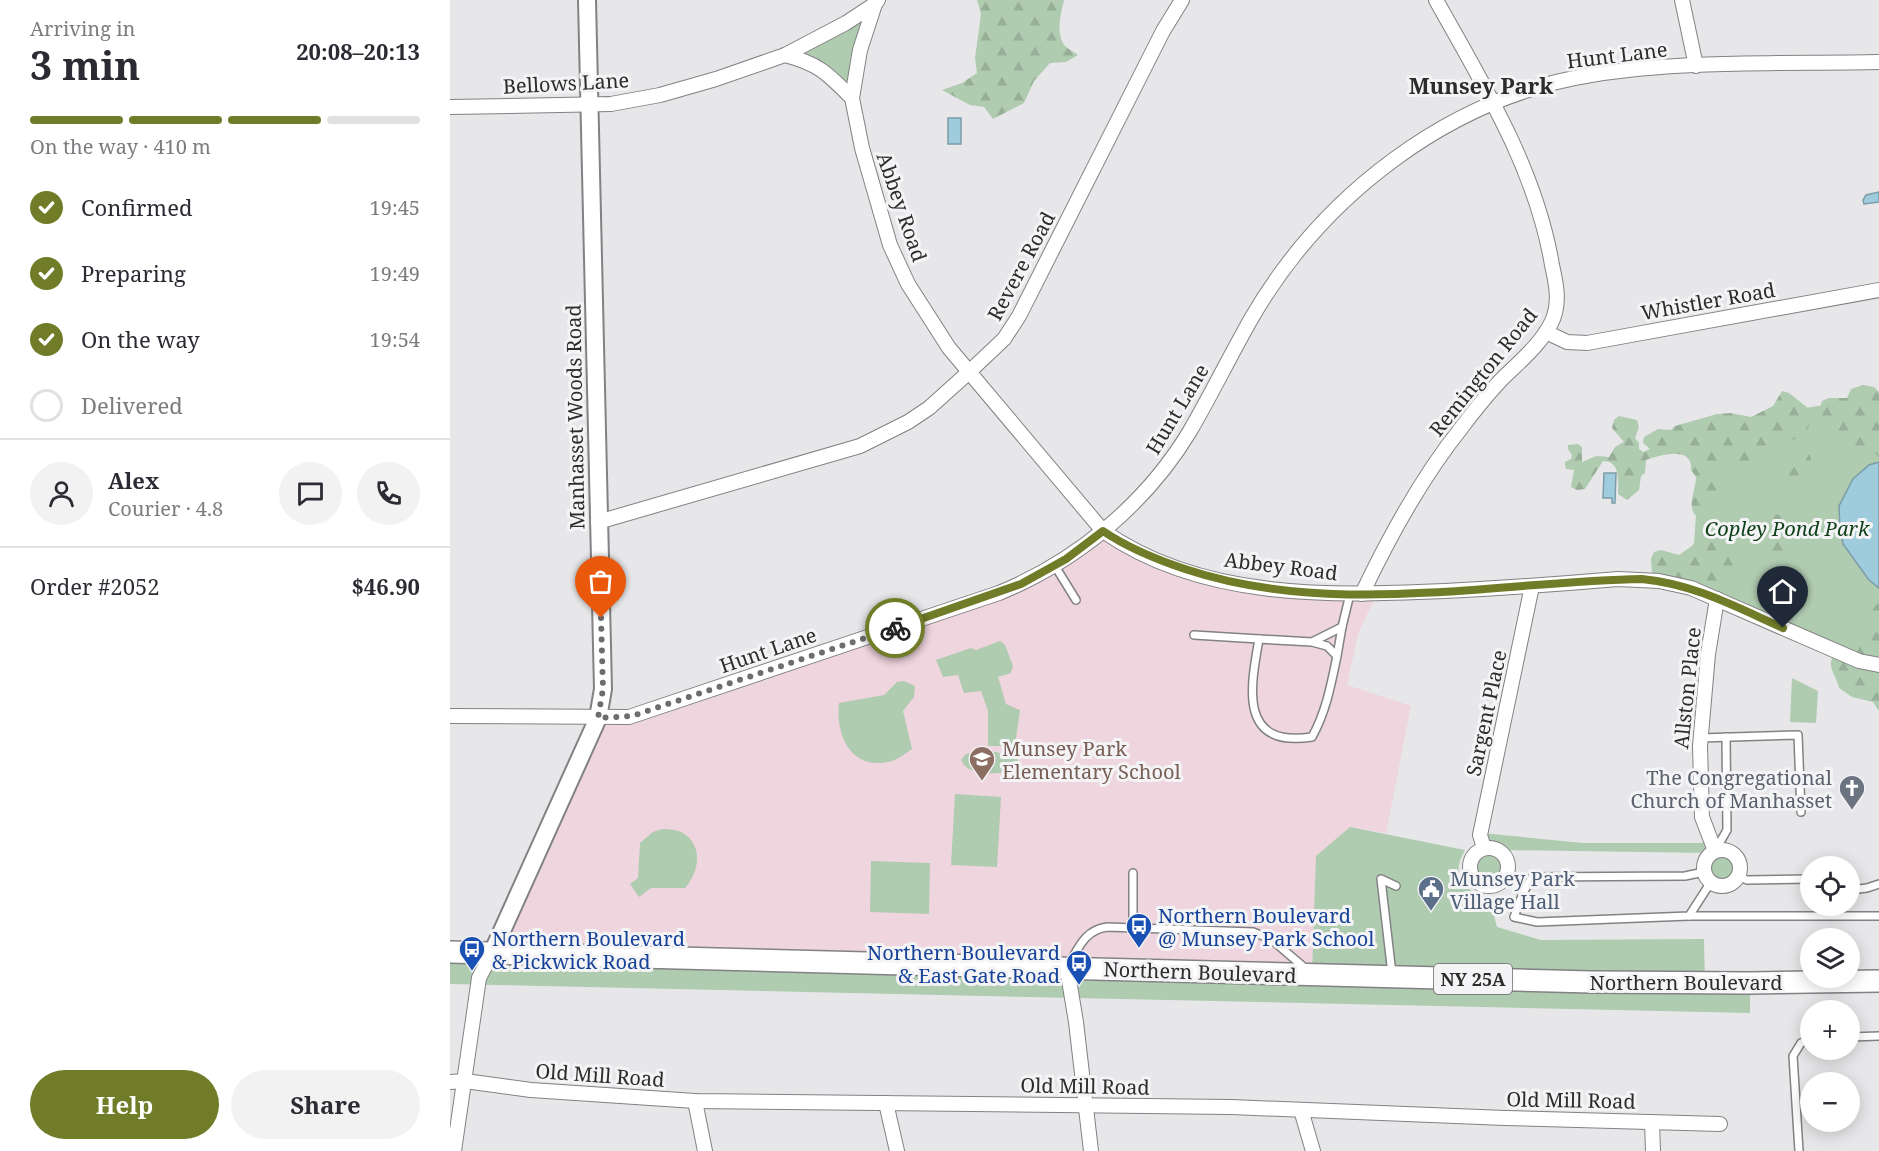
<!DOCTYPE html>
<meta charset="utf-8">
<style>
:root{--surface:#fff;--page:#f2f2f3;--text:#2b2b33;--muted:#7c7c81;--line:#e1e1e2;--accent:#717c28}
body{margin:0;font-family:"Noto Serif",serif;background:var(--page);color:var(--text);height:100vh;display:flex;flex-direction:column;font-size:22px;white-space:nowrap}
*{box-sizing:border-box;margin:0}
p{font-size:20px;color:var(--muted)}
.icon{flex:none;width:33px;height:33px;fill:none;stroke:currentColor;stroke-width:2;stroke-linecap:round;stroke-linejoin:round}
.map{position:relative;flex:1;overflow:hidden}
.drawer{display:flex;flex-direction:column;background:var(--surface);width:450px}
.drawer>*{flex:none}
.controls{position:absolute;left:1350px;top:856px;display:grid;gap:12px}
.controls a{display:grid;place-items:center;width:60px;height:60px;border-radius:50%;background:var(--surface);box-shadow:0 3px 15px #0003;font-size:30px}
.pin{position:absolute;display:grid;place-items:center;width:51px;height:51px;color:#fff;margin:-62px -26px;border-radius:50% 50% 50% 0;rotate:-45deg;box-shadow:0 0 6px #0007}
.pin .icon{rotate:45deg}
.courier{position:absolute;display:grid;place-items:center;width:60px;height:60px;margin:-30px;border:4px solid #717c28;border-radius:50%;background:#fff;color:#222;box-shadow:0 2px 8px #0007}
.overview em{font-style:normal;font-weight:700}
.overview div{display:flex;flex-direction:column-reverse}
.overview{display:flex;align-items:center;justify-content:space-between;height:102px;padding:0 30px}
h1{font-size:39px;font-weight:700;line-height:45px}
.bar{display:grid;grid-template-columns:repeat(4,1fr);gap:9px 6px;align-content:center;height:72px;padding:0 30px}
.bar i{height:8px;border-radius:4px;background:var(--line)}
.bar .active{background:var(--accent)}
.bar p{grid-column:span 4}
.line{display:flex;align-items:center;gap:15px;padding:0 30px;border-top:2px solid var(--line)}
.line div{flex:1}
.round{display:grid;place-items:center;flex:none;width:63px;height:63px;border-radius:32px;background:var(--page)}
ol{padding:0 30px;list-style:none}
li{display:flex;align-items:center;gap:18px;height:66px}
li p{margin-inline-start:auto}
li .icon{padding:6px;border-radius:50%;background:var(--accent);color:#fff;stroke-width:4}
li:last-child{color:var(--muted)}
li i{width:33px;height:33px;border:3px solid var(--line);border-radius:50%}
.primary-button{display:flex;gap:12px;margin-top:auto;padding:12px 30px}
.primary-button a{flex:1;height:69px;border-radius:36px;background:var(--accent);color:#fff;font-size:24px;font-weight:700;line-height:69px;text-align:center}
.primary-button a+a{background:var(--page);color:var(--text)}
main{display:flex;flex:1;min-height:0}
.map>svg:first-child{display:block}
.education{fill:#efd5de}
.green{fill:#afcbb0}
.forest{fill:url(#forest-firs)}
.water{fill:#9eccdd;stroke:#7c9ca8;stroke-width:1.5}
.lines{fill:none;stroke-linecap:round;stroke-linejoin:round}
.service-casing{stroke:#828284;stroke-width:10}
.minor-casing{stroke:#828284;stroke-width:16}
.tertiary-casing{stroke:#828284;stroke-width:20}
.primary-casing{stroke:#828284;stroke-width:24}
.service{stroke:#fff;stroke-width:7}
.minor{stroke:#fff;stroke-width:14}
.tertiary{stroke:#fff;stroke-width:16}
.primary{stroke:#fff;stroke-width:21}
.done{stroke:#6d6d6f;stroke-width:6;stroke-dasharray:0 10.8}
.route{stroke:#717c28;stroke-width:8}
.labels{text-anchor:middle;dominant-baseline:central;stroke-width:6;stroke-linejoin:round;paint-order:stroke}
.shield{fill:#f4f4f6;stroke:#686869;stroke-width:1.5}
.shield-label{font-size:18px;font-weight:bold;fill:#2c2c2d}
.street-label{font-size:20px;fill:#2c2c2d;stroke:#f4f4f6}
.park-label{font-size:20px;font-style:italic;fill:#0f3f17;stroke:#f4f4f6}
.education-label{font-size:20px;fill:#785e54;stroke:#f4f4f6;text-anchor:start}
.worship-label{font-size:20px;fill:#5b616d;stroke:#f4f4f6;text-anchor:end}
.service-label{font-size:20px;fill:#4e5e75;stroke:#f4f4f6;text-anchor:start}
.transit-label{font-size:20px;fill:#164399;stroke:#f4f4f6;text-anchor:start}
.quarter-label{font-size:22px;font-weight:bold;fill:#2c2c2d;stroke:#f4f4f6}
</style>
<main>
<section class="drawer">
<div class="overview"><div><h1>3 min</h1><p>Arriving in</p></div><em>20:08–20:13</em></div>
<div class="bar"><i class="active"></i><i class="active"></i><i class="active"></i><i></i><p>On the way · 410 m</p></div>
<ol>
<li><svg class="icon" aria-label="check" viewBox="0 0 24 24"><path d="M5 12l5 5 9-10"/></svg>Confirmed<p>19:45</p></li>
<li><svg class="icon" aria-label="check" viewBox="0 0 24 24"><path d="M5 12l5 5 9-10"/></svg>Preparing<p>19:49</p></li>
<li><svg class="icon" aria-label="check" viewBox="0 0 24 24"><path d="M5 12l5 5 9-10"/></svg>On the way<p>19:54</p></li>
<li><i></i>Delivered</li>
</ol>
<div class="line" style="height:108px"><a class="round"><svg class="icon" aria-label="person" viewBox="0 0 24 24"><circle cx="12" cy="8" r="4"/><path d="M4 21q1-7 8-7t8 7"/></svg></a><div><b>Alex</b><p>Courier · 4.8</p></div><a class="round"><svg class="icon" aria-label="chat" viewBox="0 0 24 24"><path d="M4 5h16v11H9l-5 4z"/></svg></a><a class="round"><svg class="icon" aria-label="phone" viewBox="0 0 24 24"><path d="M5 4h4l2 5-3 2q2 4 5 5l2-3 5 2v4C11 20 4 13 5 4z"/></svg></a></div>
<div class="line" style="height:78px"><div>Order #2052</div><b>$46.90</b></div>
<div class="primary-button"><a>Help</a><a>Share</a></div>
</section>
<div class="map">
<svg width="1429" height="1151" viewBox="0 0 1429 1151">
<defs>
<pattern id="forest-firs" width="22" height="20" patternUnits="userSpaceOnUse" patternTransform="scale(1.5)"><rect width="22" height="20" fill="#afcbb0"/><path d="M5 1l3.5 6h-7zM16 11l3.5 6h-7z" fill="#97ae98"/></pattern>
</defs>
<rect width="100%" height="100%" fill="#e7e7e9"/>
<path class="education" d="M653,530L753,576L926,595L908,634L897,685L961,706L936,833L900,827L862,975L42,953L148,718H164L549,593Z"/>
<g class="green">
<path d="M425,4L402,98L376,72L335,55Z"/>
<path d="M1429,396V665L1241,588L1252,425Z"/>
<path d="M550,641L555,645L563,666L561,673L548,677L556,704L570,710L565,746H538V711L531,691L514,693L508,675L493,677L486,660L521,648L526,650Z"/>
<path d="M1342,678L1368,691L1366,723L1340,722Z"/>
<path d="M454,681L465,686L464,697L453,711L462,749C456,753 449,759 442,761C402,772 385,736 389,703L434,695L447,682Z"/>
<path d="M532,751L546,752L567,758L569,764L566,770C549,774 519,778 511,760L516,754Z"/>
<path d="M505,794L551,797L547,867L501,865Z"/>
<path d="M900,827L1015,850C1005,867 1006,880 1023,892C1027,896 1035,899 1039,903C1043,909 1045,920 1047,927L1091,940L1254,939L1255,983H1300V1013L0,984V952L862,974L866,856Z"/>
<path d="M212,829C249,827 257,863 235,888H201L189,897L180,884L188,878L190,843L203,832Z"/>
<path d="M1032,833L1133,843H1262C1270,848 1281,850 1287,858C1309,891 1232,896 1260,853L1049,850C1080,885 1020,902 1019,868C1019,860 1023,857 1027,851C1030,847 1031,838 1032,833Z"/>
<path d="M421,861L480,863L479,914L420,912Z"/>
</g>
<g class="forest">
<path d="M527,0H614C611,14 605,33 615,46C618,49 624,52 628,55L616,62L600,63L584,81L574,103L543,119L534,107L520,105L492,90L512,83L527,73L525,58L531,14Z"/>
<path d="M1413,385L1424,387L1429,392V457L1424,452L1421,444L1409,451L1403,450L1399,443L1390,436L1369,412L1372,401L1379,398H1397L1401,389Z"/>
<path d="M1332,391L1339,393L1358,408C1367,441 1339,438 1319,448C1310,453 1301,462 1290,463C1280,465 1272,461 1262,464C1263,470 1266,472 1269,477C1275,492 1268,500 1257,507L1255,517L1252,519C1233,512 1246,491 1246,477L1241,470C1243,445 1210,455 1196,460L1195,473L1191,476L1189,490L1177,500L1168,494C1168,481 1171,461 1153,461L1135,489L1127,490L1121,487L1124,470L1116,469L1115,465V462L1121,459L1122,455L1118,449V445L1128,444L1132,447V462L1146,456L1159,457L1165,447L1174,442L1162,428L1164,420L1169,416L1187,420L1189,427L1185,438L1189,443V449L1193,452L1200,449L1193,443L1194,437L1208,429L1221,430L1225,426L1267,414L1281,413L1301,417L1323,406Z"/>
<path d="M1353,452L1359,454L1361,458L1360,469L1363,479L1362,482L1335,478V473L1342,465L1343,459L1351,457Z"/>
<path d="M1326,514L1345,521L1350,527L1348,543L1339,551L1313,556L1314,544L1301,541L1300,536L1308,519Z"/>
<path d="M1268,531H1275L1281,534C1278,552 1272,546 1285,563L1271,586L1257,590L1202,574L1201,559L1204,552L1211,550L1229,555L1242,546L1250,536Z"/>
<path d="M1429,601V711L1423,702L1402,697L1389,688C1388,681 1382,673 1381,666C1380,651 1394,643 1407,646L1414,641L1421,625L1420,614Z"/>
</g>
<g class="water">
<rect x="498" y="118" width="13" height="26"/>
<path d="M1429,192V202L1414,204L1413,200L1416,195Z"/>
<path d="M1429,462V588L1419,580L1393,544L1390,529L1389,506L1403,479L1419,465Z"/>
<path d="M1154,473H1166L1165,503H1162V498H1153Z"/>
</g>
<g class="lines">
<g class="service-casing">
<g id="service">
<path d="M605,566L626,600"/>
<path d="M892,627L900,594"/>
<path d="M744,635L809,639"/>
<path d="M862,642L877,646L887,656C881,685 876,712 862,737C789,748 800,689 809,639L862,642L892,627L887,656"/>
<path d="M1250,738L1348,735L1351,812"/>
<path d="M1265,851L1277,830L1276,737"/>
<path d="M1254,872L1235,876L1082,877L1073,893L1064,917L1087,922L1239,916L1261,882"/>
<path d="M683,873V928"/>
<path d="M1288,876L1297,880L1360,879"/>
<path d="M1400,890L1417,888L1429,884"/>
<path d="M1239,916H1429"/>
<path d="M619,964C629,947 635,930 657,927L803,932L821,939L856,969"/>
<path d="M942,974L931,879L946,886"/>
<path d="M1400,1037L1429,1036"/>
<path d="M1349,1151L1343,1056L1351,1043L1360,1039"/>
</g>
</g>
<g class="minor-casing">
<g id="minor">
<path d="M428,0L425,4L410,50L402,98L412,148L440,245L458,284L499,348L653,531C752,600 880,596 995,591C1053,588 1110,584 1168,579L1209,581L1241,588L1409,661L1429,665"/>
<path d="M1232,0L1246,66"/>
<path d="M335,55C369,64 377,73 402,98"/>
<path d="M0,107L161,104L210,95L266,79L335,55L396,23L425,4"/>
<path d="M1096,332L1117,342L1137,343L1429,290"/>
<path d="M148,522L410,446L458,422L479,408L519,372L554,339L569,316L713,31L732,0"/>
<path d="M912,594C940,535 971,478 1012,427C1024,411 1037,395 1050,381C1068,363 1093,343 1103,319C1110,301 1106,283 1102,265C1086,169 1033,84 986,0"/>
<path d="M0,716L179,717L549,593C627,561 696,504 740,431C761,395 780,356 801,319C872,196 998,98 1141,75C1233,60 1336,64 1429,62"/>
<circle cx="1039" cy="867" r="19"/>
<path d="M1034,848L1030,835L1082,586"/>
<circle cx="1272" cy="868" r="18"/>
<path d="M1265,851L1252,817L1250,746L1258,654L1267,599"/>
<path d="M617,968L626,1022L641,1151"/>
<path d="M0,1082L15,1081L81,1090L245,1101L781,1107L1055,1118L1270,1124"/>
<path d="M245,1101L255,1151"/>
<path d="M436,1103L447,1151"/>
<path d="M851,1110L863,1151"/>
<path d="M1202,1122L1203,1151"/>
<path d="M4,1151L29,978L42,953"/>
</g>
</g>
<g class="tertiary-casing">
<path id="tertiary" d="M42,953L148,718L153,689L137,0"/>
</g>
<g class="primary-casing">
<path id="primary" d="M0,952L1141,982L1300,983L1429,981"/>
</g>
<use href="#service" class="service"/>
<use href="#minor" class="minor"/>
<use href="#tertiary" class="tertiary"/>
<use href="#primary" class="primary"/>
</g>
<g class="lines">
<path class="done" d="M151,618L153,689L148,718L182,716L445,628"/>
<path class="route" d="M445,628L571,584L616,559L653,531C678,548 705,559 735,569C882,618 1040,582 1192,579C1244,584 1286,607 1333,628"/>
</g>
<defs>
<g id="school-pin" transform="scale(1.35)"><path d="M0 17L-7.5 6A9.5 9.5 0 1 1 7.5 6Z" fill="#8d6e63" stroke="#f4f4f6"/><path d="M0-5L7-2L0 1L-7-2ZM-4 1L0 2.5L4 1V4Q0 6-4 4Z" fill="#fff"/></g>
<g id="church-pin" transform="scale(1.35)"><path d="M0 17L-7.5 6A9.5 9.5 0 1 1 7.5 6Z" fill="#6b7280" stroke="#f4f4f6"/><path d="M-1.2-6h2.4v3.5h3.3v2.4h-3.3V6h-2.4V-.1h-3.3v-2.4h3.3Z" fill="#fff"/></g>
<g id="civic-pin" transform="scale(1.35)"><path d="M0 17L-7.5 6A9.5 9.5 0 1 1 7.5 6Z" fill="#5c6f8a" stroke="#f4f4f6"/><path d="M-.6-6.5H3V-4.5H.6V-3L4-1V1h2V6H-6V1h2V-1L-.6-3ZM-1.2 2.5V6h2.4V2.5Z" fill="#fff"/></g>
<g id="bus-pin" transform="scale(1.35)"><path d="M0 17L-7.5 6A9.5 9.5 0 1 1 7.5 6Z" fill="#1a4fb4" stroke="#f4f4f6"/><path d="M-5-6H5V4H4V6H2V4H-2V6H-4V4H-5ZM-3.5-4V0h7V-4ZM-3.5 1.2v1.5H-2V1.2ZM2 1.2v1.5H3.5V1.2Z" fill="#fff"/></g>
</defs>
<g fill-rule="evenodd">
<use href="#school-pin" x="532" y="759"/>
<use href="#church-pin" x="1402" y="788"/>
<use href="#civic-pin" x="981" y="889"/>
<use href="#bus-pin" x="689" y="926"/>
<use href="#bus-pin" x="22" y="949"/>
<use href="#bus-pin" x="629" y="963"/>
</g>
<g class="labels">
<rect class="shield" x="984" y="964" width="78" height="30" rx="4.5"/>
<g class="shield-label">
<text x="1023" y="979">NY 25A</text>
</g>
<g class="street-label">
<text transform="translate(1167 55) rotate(-7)">Hunt Lane</text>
<text transform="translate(116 83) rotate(-3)">Bellows Lane</text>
<text transform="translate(452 207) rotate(71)">Abbey Road</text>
<text transform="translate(571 266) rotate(-62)">Revere Road</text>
<text transform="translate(1258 301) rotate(-10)">Whistler Road</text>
<text transform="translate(1033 372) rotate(-51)">Remington Road</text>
<text transform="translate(727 409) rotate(-59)">Hunt Lane</text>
<text transform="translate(125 417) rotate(-91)">Manhasset Woods Road</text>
<text transform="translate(831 566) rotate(7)">Abbey Road</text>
<text transform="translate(318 650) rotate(-19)">Hunt Lane</text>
<text transform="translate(1237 688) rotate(-84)">Allston Place</text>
<text transform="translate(1036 713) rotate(-78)">Sargent Place</text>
<text transform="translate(750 972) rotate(2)">Northern Boulevard</text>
<text x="1236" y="982">Northern Boulevard</text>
<text transform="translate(150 1075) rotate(4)">Old Mill Road</text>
<text transform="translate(635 1086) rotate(1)">Old Mill Road</text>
<text transform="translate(1121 1100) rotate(1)">Old Mill Road</text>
</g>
<g class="park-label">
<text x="1337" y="528">Copley Pond Park</text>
</g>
<g class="education-label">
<text x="552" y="748">Munsey Park<tspan x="552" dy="23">Elementary School</tspan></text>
</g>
<g class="worship-label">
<text x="1382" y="777">The Congregational<tspan x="1382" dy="23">Church of Manhasset</tspan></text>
</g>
<g class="service-label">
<text x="1000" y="878">Munsey Park<tspan x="1000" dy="23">Village Hall</tspan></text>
</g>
<g class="transit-label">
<text x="708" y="915">Northern Boulevard<tspan x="708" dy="23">@ Munsey Park School</tspan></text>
<text x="42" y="938">Northern Boulevard<tspan x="42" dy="23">&amp; Pickwick Road</tspan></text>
<text x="610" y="952" text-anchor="end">Northern Boulevard<tspan x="610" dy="23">&amp; East Gate Road</tspan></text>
</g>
<g class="quarter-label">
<text x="1031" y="85">Munsey Park</text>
</g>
</g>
</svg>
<div class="controls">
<a><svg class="icon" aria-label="locate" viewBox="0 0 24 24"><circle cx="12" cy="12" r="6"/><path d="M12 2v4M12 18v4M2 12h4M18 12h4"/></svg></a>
<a><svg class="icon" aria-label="layers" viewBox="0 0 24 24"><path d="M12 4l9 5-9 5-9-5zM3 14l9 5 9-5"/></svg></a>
<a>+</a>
<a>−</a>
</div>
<div class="pin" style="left:151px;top:618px;background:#ea580c"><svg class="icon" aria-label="bag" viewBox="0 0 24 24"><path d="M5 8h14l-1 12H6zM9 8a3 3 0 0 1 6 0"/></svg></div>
<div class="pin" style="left:1333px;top:628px;background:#1f2937"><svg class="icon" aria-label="home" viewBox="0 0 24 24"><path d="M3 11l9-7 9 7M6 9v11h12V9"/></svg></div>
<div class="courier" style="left:445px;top:628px"><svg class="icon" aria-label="bike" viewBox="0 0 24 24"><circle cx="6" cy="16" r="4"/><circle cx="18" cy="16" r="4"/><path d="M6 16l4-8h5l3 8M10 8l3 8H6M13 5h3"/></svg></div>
</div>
</main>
